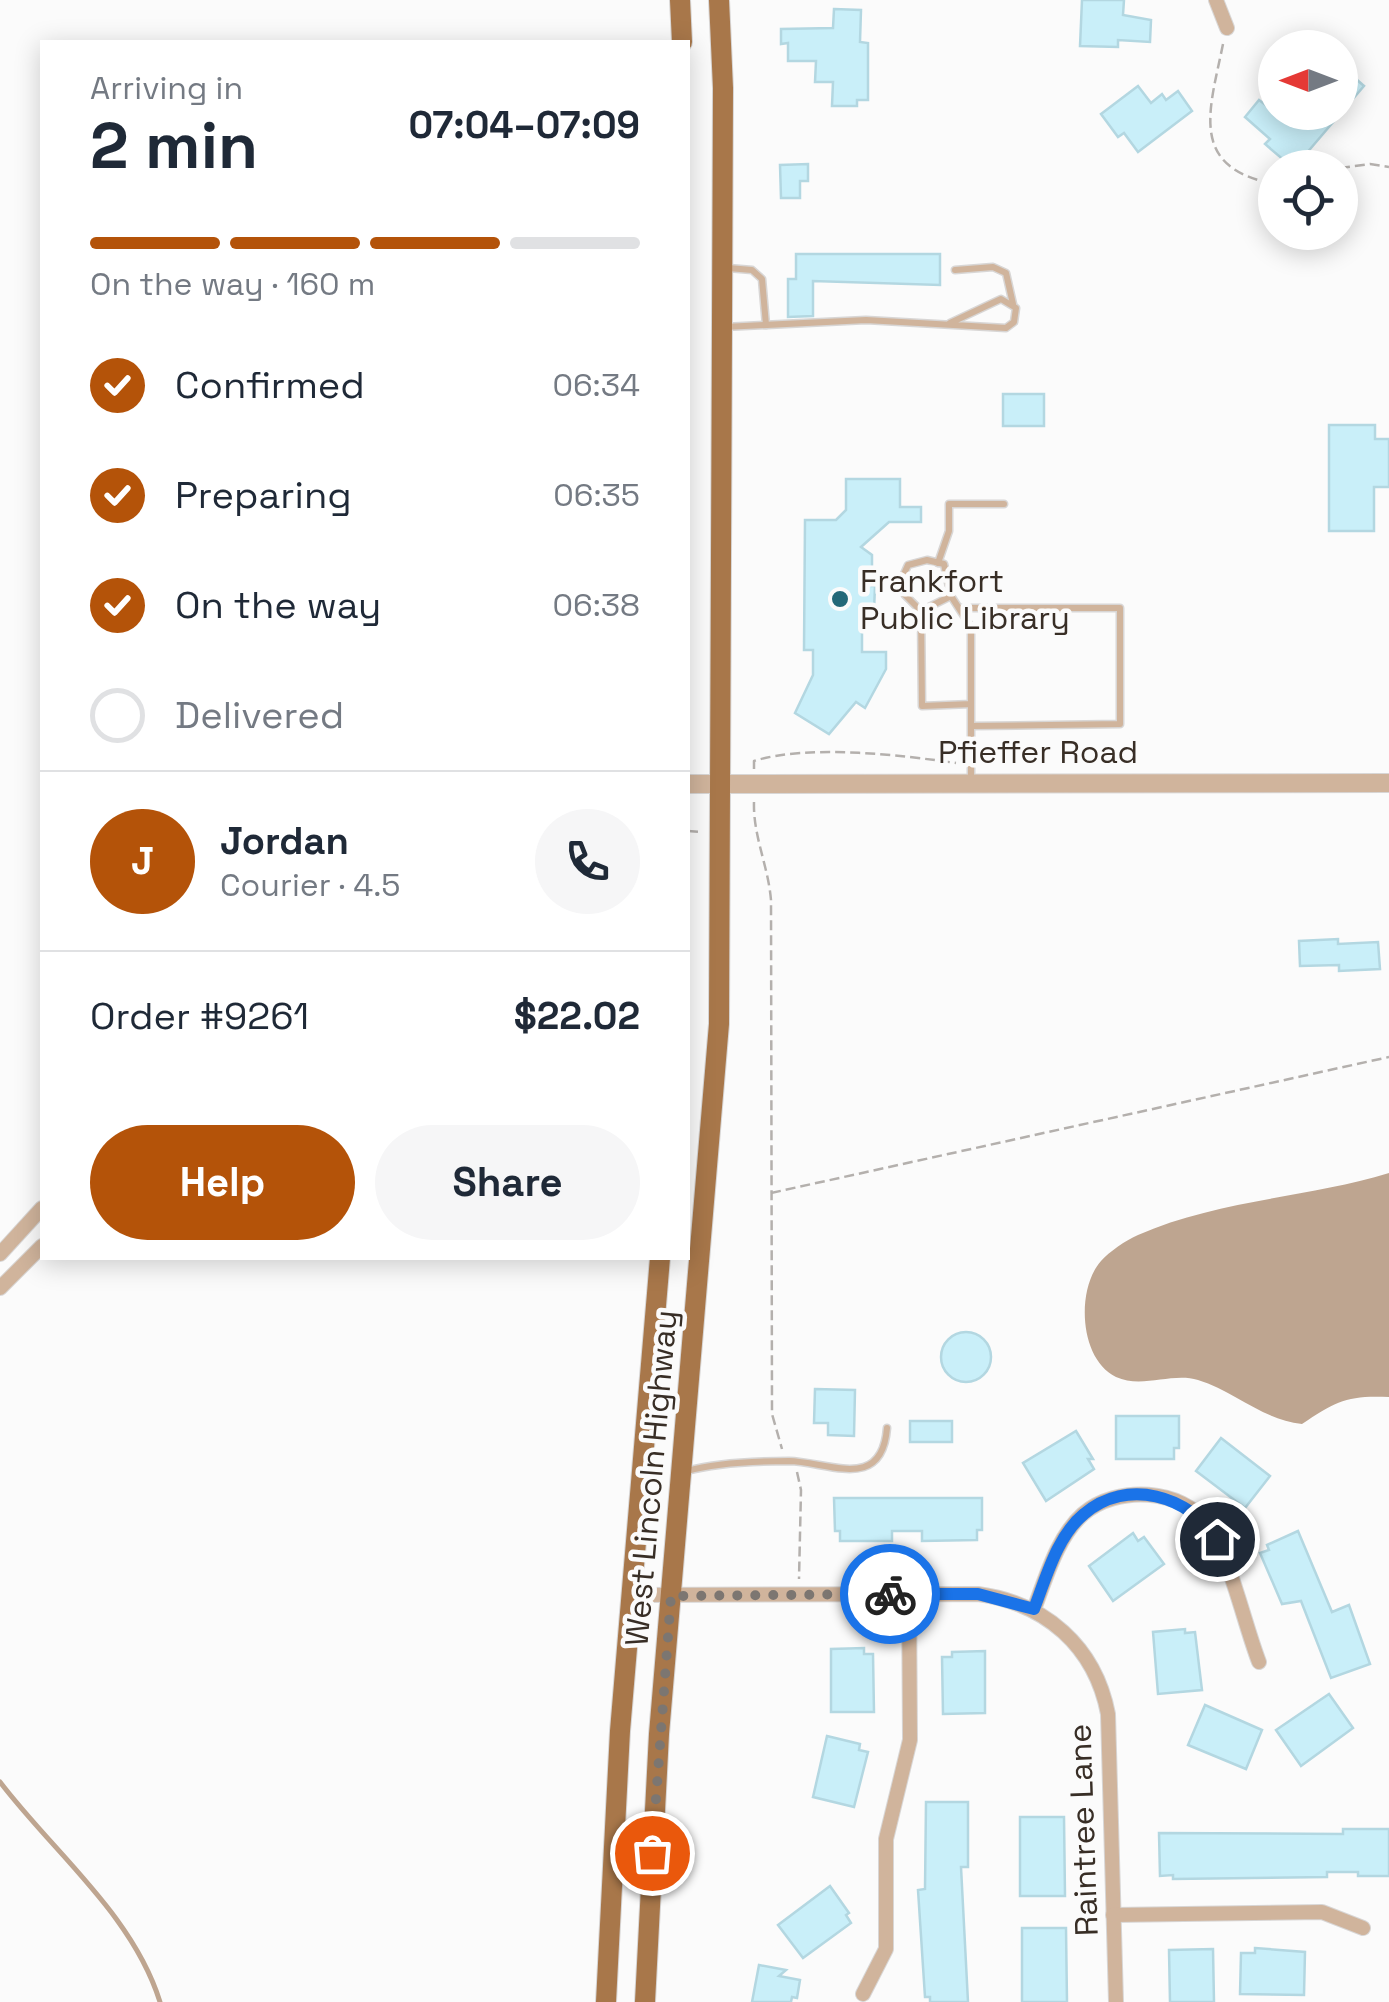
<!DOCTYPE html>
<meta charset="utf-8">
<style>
:root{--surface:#fff;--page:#f6f6f7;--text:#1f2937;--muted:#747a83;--line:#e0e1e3;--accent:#b45309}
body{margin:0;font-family:"Space Grotesk",sans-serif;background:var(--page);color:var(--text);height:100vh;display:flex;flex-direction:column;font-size:38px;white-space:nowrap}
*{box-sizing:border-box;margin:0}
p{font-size:32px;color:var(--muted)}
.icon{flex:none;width:55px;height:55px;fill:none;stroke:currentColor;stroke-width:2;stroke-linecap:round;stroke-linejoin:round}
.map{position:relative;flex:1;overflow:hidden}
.drawer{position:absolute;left:40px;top:40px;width:650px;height:1220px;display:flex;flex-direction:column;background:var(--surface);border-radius:0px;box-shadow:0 5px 25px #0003}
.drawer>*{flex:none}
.needle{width:65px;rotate:270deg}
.controls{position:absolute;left:1258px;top:30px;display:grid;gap:20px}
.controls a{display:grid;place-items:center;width:100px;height:100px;border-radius:50%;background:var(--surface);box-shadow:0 5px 25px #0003;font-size:50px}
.pin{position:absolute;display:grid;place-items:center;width:85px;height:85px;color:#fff;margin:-42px;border:5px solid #fff;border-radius:50%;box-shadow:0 2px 10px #0007}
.courier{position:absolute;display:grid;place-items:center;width:100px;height:100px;margin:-50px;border:8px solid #1a73e8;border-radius:50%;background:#fff;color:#222;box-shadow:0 2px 12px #0007}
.overview em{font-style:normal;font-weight:700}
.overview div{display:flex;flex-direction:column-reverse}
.overview{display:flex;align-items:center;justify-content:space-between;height:170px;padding:0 50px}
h1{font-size:65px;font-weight:700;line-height:75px}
.bar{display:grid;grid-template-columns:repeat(4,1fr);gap:15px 10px;align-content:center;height:120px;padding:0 50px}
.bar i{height:12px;border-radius:8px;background:var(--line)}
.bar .selected{background:var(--accent)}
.bar p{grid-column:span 4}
.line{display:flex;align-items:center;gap:25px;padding:0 50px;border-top:2px solid var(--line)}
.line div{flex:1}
.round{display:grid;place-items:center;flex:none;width:105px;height:105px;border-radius:52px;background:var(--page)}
ol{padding:0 50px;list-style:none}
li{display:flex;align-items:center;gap:30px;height:110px}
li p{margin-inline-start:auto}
li .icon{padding:10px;border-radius:50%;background:var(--accent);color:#fff;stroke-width:4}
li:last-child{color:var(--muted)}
li i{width:55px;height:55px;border:5px solid var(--line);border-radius:50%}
.cta{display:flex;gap:20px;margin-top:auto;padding:20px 50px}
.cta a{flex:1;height:115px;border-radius:60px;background:var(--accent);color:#fff;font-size:40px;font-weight:700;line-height:115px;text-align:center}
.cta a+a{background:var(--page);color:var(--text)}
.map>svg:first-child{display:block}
.water{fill:#bea590}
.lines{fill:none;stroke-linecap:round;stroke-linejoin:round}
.stream{stroke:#bea590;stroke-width:5}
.building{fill:#c9eff9;stroke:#b3d7e1;stroke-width:2.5}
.service-casing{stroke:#d8d6d5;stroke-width:9}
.minor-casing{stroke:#d8d6d5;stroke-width:16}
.tertiary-casing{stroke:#d8d6d5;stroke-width:20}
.primary-casing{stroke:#d8d6d5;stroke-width:22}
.path{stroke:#b4b0ad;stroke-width:2.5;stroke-dasharray:10 5;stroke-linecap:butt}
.service{stroke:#d0b49c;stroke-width:6}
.minor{stroke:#d0b49c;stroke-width:14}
.tertiary{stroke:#d0b49c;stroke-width:18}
.primary{stroke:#a8774a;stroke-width:20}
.done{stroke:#7c7671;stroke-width:10;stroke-dasharray:0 18}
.route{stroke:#1a73e8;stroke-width:12}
.poi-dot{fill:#236878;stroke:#fbfbfb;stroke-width:4}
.labels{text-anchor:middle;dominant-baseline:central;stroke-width:9;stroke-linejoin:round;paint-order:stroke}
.poi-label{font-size:32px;fill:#382e26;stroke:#fbfbfb;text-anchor:start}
.street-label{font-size:32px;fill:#382e26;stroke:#fbfbfb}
</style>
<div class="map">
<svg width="1389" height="2002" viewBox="0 0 1389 2002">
<rect width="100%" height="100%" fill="#fbfbfb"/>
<path class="water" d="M1389,1173V1397C1348,1395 1336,1401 1302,1424C1263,1420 1236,1392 1198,1380C1172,1372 1142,1389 1116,1377C1079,1359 1076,1289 1101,1261C1109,1252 1126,1240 1138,1235C1217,1200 1307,1198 1389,1173Z"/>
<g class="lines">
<path class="stream" d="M0,1782C54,1853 133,1915 160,2002"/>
</g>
<g class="building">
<path d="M1082,0H1124L1123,15L1151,20L1150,42L1118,40V47L1080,46Z"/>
<path d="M834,9L861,10L860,42L868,43V100H857V106H832L833,82H815L816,61H788V43L781,44V29L833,28Z"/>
<path d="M1340,65L1364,86L1299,162L1291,155L1286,162L1265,144L1270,139L1245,117L1259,100L1275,112H1340Z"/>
<path d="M1138,86L1151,103L1162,94L1166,100L1178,91L1192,111L1138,152L1124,133L1118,137L1101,114Z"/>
<path d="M808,164V181H800V198H781L780,165Z"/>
<path d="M796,254H940V285L813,281V316L788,317V279H796Z"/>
<rect x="1003" y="394" width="41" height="32"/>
<path d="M1329,425H1375V439H1389V487H1374V531H1329Z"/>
<path d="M846,479H900V507H921V522H889L861,547L872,555V586H875L874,611H862V652H886V669L865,708L856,702L829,734L795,713L813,675V650H804L805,520H836L846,510Z"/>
<path d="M1338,939V944L1378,942L1380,969L1339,971V965L1300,966L1299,941Z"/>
<circle cx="966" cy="1357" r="25"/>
<path d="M815,1389L855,1390L854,1436L828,1435V1423H814Z"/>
<path d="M1116,1416H1179V1448H1174V1459H1116Z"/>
<rect x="910" y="1421" width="42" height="21"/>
<path d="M1076,1431L1093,1459H1088L1094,1469L1046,1501L1023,1463Z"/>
<path d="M1221,1438L1270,1476L1245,1508L1196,1471Z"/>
<path d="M834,1498H982V1530H977V1540L922,1541V1531H892V1541H840V1531H835Z"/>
<path d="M1298,1531L1332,1612L1349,1605L1370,1664L1331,1678L1301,1601L1282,1604L1260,1553L1269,1550L1267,1545Z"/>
<path d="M1133,1533L1138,1541L1144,1537L1164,1564L1113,1601L1089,1566Z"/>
<path d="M1185,1629V1633L1195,1632L1202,1690L1158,1694L1153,1632Z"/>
<path d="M864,1648V1654H873L874,1712H831V1649Z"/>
<path d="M985,1651V1713L943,1714L942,1657H952V1652Z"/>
<path d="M1329,1694L1353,1728L1301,1766L1276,1730Z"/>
<path d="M1205,1705L1262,1730L1246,1769L1188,1745Z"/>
<path d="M827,1736L860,1744L859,1750L868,1752L854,1807L813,1797Z"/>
<path d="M926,1802H968V1867H961L968,2002H930V1997H925L918,1890L925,1889Z"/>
<path d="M1020,1817H1064L1065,1896H1020Z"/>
<path d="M1343,1829H1389V1876H1358V1872H1327V1877L1173,1879V1875L1160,1876L1159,1833L1343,1834Z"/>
<path d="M830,1886L849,1913L846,1915L851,1923L803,1958L778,1925Z"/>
<path d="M1022,1928H1066L1067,2002H1022Z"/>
<path d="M1255,1948L1305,1952L1304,1995L1240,1994L1241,1953H1255Z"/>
<path d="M1213,1949L1214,2002H1170L1169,1950Z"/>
<path d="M759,1965L786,1970L779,1976L800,1980L797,1998L792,1997L791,2002H752Z"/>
</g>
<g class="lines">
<g class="service-casing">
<g id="service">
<path d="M728,268L752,270L762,279L766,325"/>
<path d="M955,270L993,267L1006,273L1013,304"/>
<path d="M724,327L866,320L1006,328L1014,322L1016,308L1001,299L950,323"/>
<path d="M938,563L949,531V504H1004"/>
<path d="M960,608H1120V724L972,726"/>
<path d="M921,611L951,596"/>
<path d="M971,704L922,706L921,611L905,595L900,583L908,565L927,560L944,564L951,596L971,627V781"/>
<path d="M687,1471C718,1462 757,1461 789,1461C829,1462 882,1492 887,1428"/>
</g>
</g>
<g class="minor-casing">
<g id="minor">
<path d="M1216,0L1227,28"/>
<path d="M0,1254L42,1208"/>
<path d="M0,1288L42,1246"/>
<path d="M632,1595L978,1594C1045,1603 1095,1646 1108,1714L1116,2002"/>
<path d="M1034,1609C1046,1578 1057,1537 1083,1514C1117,1485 1182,1488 1208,1525C1230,1557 1244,1623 1259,1662"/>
<path d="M1113,1915L1322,1912L1363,1928"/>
<path d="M863,1994L886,1949V1839L910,1740L909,1594"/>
</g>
</g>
<g class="tertiary-casing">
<path id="tertiary" d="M688,784L1389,783"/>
</g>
<g class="primary-casing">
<g id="primary">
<path d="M680,0L682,42"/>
<path d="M606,2002L620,1731L660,1258"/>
<path d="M645,2002L659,1734L719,1024L723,88L719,0"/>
</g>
</g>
<g class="path">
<path d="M1223,44C1210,109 1187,168 1275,184"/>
<path d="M1340,168L1370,164L1389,167"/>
<path d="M754,769V761C808,744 900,755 956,763"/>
<path d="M754,802C753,836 768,865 771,900L772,1414L782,1449"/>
<path d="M688,831L702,832"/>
<path d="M771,1193L1389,1057"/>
<path d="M797,1472L801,1490L799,1579"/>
</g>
<use href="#service" class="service"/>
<use href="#minor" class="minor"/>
<use href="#tertiary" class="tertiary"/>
<use href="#primary" class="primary"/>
</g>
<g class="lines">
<path class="done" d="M652,1853L671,1596L890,1594"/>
<path class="route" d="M890,1594H978L1034,1609C1046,1578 1057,1536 1084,1514C1127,1477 1189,1496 1217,1539"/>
</g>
<circle class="poi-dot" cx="840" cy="599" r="10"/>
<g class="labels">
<g class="poi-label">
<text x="860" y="581">Frankfort<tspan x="860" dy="37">Public Library</tspan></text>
</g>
<g class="street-label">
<text x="1038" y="752">Pfieffer Road</text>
<text transform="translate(651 1478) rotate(-85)">West Lincoln Highway</text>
<text transform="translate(1083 1830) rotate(-92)">Raintree Lane</text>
</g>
</g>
</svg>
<div class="controls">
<a><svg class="needle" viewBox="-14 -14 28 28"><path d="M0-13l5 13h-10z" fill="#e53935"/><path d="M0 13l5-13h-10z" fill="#747a83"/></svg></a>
<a><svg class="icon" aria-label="locate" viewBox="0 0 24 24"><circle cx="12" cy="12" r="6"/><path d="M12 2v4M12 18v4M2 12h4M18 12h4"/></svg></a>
</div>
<div class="pin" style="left:652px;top:1853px;background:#ea580c"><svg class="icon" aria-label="bag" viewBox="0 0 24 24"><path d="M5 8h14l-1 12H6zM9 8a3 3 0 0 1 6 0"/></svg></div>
<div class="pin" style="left:1217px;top:1539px;background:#1f2937"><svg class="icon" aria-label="home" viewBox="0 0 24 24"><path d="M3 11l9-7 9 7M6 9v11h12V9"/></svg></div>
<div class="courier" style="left:890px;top:1594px"><svg class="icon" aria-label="bike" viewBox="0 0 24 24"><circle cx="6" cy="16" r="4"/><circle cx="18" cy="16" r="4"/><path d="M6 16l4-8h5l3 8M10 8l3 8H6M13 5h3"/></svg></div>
<section class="drawer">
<div class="overview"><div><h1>2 min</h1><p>Arriving in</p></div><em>07:04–07:09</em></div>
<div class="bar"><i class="selected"></i><i class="selected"></i><i class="selected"></i><i></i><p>On the way · 160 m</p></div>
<ol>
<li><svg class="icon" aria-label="check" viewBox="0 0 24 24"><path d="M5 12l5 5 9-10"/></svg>Confirmed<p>06:34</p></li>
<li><svg class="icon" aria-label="check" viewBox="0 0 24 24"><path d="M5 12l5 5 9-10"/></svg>Preparing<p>06:35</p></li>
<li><svg class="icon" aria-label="check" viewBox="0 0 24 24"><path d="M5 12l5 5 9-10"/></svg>On the way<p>06:38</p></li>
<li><i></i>Delivered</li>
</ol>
<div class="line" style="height:180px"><b class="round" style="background:var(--accent);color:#fff">J</b><div><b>Jordan</b><p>Courier · 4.5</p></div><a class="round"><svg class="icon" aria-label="phone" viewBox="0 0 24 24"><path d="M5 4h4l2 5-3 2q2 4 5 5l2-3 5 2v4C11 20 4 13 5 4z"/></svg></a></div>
<div class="line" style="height:130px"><div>Order #9261</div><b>$22.02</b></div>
<div class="cta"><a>Help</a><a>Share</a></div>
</section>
</div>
